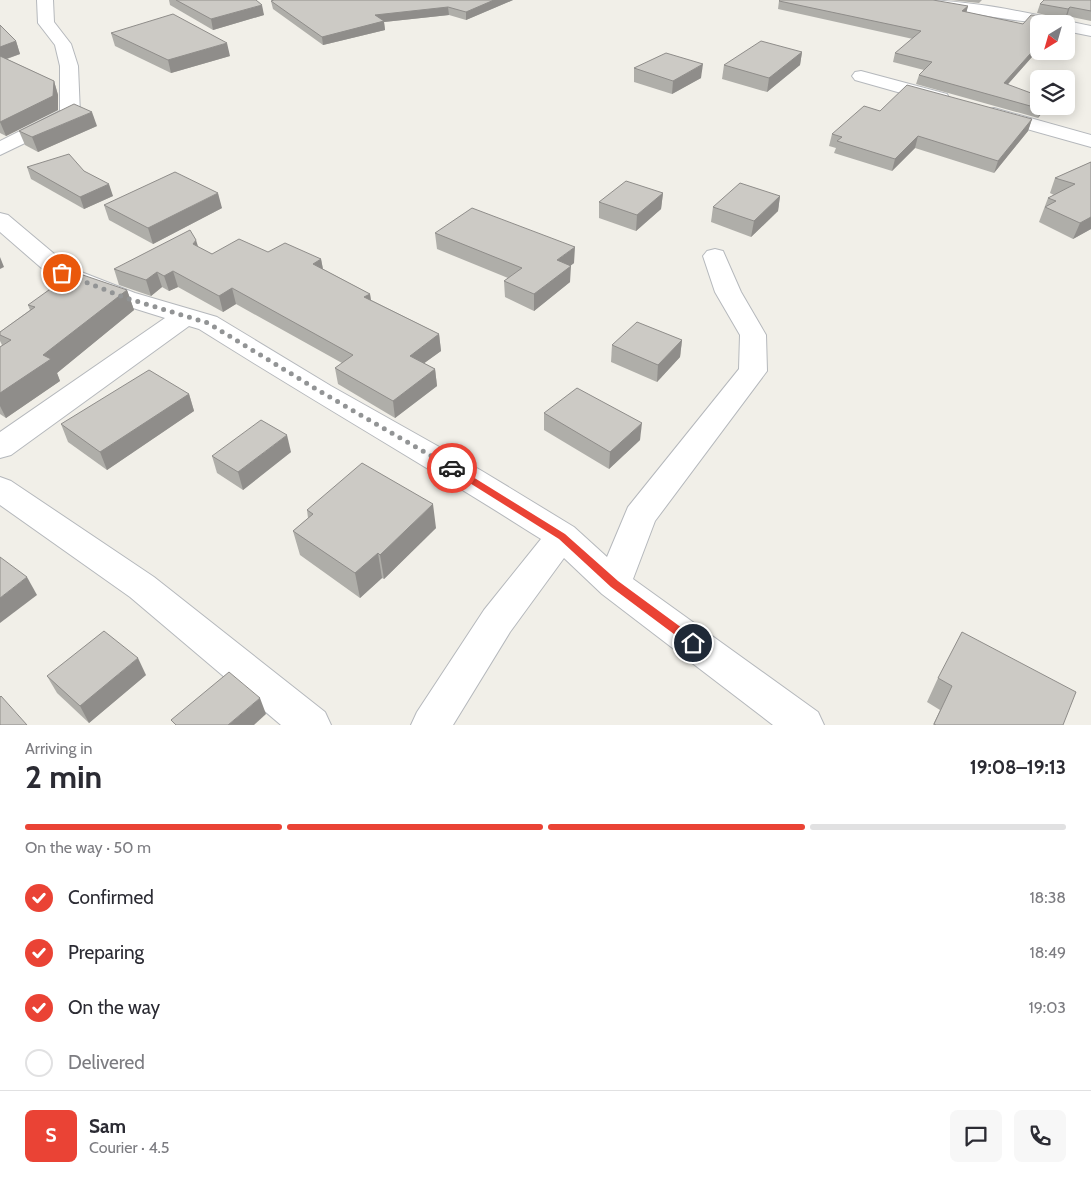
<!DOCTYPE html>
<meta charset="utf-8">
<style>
:root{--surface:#fff;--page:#f7f7f7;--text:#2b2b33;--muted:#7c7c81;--line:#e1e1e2;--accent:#ea4335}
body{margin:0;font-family:Cabin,sans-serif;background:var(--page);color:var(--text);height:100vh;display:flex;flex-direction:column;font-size:19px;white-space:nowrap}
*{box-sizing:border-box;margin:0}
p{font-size:16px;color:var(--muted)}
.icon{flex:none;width:28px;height:28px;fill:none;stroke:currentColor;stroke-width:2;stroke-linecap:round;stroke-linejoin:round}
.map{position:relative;height:725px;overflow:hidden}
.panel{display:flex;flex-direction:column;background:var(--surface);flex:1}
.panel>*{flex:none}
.needle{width:32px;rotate:217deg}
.controls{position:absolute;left:1030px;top:15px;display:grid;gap:10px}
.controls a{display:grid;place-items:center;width:45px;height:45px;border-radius:8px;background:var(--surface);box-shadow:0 2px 12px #0003;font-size:25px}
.pin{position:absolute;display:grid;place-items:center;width:42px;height:42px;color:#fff;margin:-21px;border:2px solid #fff;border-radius:50%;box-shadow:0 1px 5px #0007}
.courier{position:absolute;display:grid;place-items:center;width:50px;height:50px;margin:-25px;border:4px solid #ea4335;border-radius:50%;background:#fff;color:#222;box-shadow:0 1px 6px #0007}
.overview em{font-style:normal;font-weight:800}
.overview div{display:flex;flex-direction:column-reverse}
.overview{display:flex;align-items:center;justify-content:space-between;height:85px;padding:0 25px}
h1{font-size:32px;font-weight:800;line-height:38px}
.bar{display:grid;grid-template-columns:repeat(4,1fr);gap:8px 5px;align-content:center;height:60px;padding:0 25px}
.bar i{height:6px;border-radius:4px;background:var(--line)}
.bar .active{background:var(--accent)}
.bar p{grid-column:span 4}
.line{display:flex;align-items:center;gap:12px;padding:0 25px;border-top:1px solid var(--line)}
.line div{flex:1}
.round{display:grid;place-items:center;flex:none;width:52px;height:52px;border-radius:8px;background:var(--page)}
ol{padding:0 25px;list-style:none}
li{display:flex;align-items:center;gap:15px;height:55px}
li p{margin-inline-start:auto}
li .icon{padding:5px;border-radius:50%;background:var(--accent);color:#fff;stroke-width:4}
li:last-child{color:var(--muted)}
li i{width:28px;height:28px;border:2px solid var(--line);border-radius:50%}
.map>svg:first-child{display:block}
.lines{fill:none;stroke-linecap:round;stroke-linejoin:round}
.minor-casing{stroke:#b5b8bc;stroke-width:2}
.minor{fill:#fff;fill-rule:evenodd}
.wall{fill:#afaea9}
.shaded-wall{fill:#8f8d8a}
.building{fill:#cccac5;stroke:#8f8d8a}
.route{fill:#ea4335}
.done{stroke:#929495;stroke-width:5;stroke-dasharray:0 9}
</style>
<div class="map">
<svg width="1091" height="725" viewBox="0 0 1091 725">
<rect width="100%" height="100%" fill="#f1efe8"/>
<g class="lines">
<g class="minor-casing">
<g id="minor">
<path d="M37,0H53L54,22L71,44L78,66L80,114L77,118L0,155V141L60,111V66L55,45L38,23Z"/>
<path d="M914,0C978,0 1030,14 1091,26V36L1066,31V24C1019,24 970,12 922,5Z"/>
<path d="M861,71L947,94L949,98L947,102L940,104L855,80L852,76L855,72Z"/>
<path d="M994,108L1091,135V147L987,118L984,114L987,110Z"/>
<path d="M0,213L8,215L71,268L135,293L217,317L331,386L482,471L574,527L607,557L628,507L739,369L740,335L715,292L703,256L707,251L715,249L723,251L741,292L766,335L767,371L655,521L633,579L818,712L824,725H773L602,594L564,558L510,632L453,725H411L417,712L484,610L541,539C428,467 312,400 199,329L189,326L11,455L0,458V432L165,318L117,303L53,278L0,232Z"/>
<path d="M0,477L11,481L154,577L325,712L331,725H281L130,597L0,505Z"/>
</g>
</g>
<use href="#minor" class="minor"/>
</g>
<g class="wall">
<path d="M169,0H256L264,15L213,30L170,5Z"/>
<path d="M274,0H513L466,20L449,15L384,22L385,30L323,45L273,9L271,1Z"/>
<path d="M950,0H982L979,3Z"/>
<path d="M1091,0V21L1067,16L1065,19L1062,18L1060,24H1039V49L1008,84L1045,109L1038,118L916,84L919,75L924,70L893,62L895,53L913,39L778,9L779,1L968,6L966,12L1023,24L1054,17L1037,13L1040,4Z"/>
<path d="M0,25L16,41L20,54L7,59L54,81L58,95V110L6,136L0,133Z"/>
<path d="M111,33L230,56L171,73L115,46Z"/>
<path d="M802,52L800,65L767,92L722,79L724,65Z"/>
<path d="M634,68L701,78L672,94L634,82Z"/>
<path d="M880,111L1032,119L1028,131L994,173L915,148L892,171L834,153L836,148L829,146L832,134Z"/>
<path d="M97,126L38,152L25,145L19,131Z"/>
<path d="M1091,162V229L1073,239L1039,222L1048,198L1054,195L1050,193L1055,178Z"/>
<path d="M27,167L84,171L113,196L84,209L31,179Z"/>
<path d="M663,193L661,209L636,231L599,218V202Z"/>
<path d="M780,196L778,211L751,237L711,222L713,207Z"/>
<path d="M104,205L222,208L153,244L109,220Z"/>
<path d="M435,233L574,263L570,266V282L534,311L505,297L504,281L508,278L437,249Z"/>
<path d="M198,247L212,254L268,252L321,259L323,269L370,294L371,300L439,334L441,351L424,363L435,369L437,386L395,418L338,384L335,368L342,363L236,304L223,312L178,287L169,291L162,287L151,296L119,285L114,269Z"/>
<path d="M127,290L134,310L57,373L60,381L6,418L0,414V347L2,345L0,341V332L30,310L28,305Z"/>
<path d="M682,340L680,357L657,382L611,362L612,345Z"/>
<path d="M189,394L194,411L107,470L68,442L61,424Z"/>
<path d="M544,413L640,440L609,469L544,430Z"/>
<path d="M291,452L243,490L217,473L212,456Z"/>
<path d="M307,510L436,528L384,579L382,578L360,598L300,555L293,531L308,518Z"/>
<path d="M146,675L89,723L57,693L47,676Z"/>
<path d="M938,678L1063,725H933L940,710L927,702Z"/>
</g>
<g class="shaded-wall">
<path d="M494,0H513L466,20V12Z"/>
<path d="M262,5L264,15L213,30L211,19Z"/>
<path d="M968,6L966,14L962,11Z"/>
<path d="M448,7L449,15L384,22L385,30L323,45L322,37L375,15Z"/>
<path d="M1070,7L1067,16L1065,19L1068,9Z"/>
<path d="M1062,17L1060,24H1056Z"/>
<path d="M16,41L20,54L0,61V47Z"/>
<path d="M227,43L230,56L171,73L168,60Z"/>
<path d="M1039,44V49L1001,92L1004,83Z"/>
<path d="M802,52L800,65L767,92L769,78Z"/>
<path d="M703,64L701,78L672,94L673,81Z"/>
<path d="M54,81L58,95V110L6,136L0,122Z"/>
<path d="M1043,106H1046L1045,109L1038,118L1041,109Z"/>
<path d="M92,112L97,126L38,152L32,137Z"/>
<path d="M1032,119L1028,131L994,173L998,161Z"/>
<path d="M918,136L915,148L892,171L895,159Z"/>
<path d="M109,184L113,196L84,209L80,197Z"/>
<path d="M218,193L222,208L153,244L148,228Z"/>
<path d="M663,193L661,209L636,231L637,215Z"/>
<path d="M780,196L778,211L751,237L754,221Z"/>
<path d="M1091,217V229L1073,239L1080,223Z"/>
<path d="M196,240L201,256L193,244Z"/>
<path d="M575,247L574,263L557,276V260Z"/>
<path d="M0,257L4,267L0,269Z"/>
<path d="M321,259L324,275L313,264Z"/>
<path d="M571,266L570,282L534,311V294Z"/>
<path d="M173,271L178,287L169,291L164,276Z"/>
<path d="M157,272L162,287L151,296L146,280Z"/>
<path d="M232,288L236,304L223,312L219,296Z"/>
<path d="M127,290L134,310L57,373L60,381L6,418L0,406V393L43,355Z"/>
<path d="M370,294L372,309L364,297Z"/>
<path d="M439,334L441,351L412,372L410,356Z"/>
<path d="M682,340L680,357L657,382L658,365Z"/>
<path d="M435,369L437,386L395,418L393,401Z"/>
<path d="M189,394L194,411L107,470L100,452Z"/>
<path d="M642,423L640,440L609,469L610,452Z"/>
<path d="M287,435L291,452L243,490L238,472Z"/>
<path d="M433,504L436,528L384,579L380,555Z"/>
<path d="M378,553L382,578L360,598L355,573Z"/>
<path d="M27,577L37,595L0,623V598Z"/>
<path d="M138,658L146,675L89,723L80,706Z"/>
<path d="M260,698L266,714L254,725H228Z"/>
</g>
<g class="building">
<path d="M176,0H256L262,5L211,19Z"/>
<path d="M274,0H494L466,12L448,7L375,15L384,21L322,37L271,1Z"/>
<path d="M780,0H933L968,6L962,11L1023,24L1031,15L1062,17L1056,24H1039V44L1004,83L1039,96V106H1043L1041,109L919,75L932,62L895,53L921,31L779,1Z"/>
<path d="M1044,0H1091V11L1070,7L1068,9L1040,4Z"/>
<path d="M173,14L227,43L168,60L111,33Z"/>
<path d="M0,25L16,41L0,47Z"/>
<path d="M761,41L802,52L769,78L724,65Z"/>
<path d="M666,53L703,64L673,81L634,68Z"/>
<path d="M0,56L54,81L53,96L0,122Z"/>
<path d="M907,85L1032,119L998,161L918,136L895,159L837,141L842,137L832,134L864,106L880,111Z"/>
<path d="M74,104L92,112L32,137L19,131Z"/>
<path d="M69,154L84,171L109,184L80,197L27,167Z"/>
<path d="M1091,162V217L1080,223L1045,207L1056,201L1048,198L1075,184L1055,178Z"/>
<path d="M175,172L218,193L148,228L104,205Z"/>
<path d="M626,181L663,193L637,215L599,202Z"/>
<path d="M740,183L780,196L754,221L713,207Z"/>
<path d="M472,208L575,247L557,260L571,266L534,294L504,281L522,268L435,233Z"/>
<path d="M190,230L196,240L193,244L212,254L239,239L268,252L285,243L321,259L313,264L370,294L364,297L439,334L410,356L435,369L393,401L335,368L353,355L232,288L219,296L173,271L164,276L157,272L146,280L114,269Z"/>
<path d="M74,272L127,290L43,355L51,359L0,393V347L11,340L0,335V332L35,307L28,305Z"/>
<path d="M637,322L682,340L658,365L612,345Z"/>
<path d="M149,370L189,394L100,452L61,424Z"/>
<path d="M577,388L642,423L610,452L544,413Z"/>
<path d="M261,420L287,435L238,472L212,456Z"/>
<path d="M362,463L433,504L380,555L378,553L355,573L293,531L313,514L307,510Z"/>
<path d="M0,557L27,577L0,598Z"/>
<path d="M104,631L138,658L80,706L47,676Z"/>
<path d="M962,632L1076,692L1063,725H936L934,724L952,686L938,678Z"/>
<path d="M229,672L260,698L228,725H176L171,720Z"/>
<path d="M1,696L27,725H0V697Z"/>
</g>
<path class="route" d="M452,464L565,534L618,581L697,639V646H690L611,587L559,539L449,470L448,468Z"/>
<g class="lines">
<path class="done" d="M62,273L126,298L208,323L321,392L452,468"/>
</g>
</svg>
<div class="controls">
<a><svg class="needle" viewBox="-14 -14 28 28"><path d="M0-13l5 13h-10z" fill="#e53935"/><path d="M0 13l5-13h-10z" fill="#7c7c81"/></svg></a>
<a><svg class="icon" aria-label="layers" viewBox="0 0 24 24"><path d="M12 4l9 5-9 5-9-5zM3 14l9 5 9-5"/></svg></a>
</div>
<div class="pin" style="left:62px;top:273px;background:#ea580c"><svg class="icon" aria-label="bag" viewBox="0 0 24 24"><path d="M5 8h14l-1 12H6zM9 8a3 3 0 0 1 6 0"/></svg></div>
<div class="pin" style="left:693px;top:643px;background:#1f2937"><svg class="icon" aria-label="home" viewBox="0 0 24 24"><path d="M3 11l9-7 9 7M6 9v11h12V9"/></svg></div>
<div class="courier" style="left:452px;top:468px"><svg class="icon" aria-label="car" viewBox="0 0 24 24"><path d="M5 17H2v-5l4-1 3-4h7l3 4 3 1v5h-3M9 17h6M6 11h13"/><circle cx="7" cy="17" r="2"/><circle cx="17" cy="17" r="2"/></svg></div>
</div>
<section class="panel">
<div class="overview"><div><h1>2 min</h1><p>Arriving in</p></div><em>19:08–19:13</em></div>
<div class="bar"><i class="active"></i><i class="active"></i><i class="active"></i><i></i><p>On the way · 50 m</p></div>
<ol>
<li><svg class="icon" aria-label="check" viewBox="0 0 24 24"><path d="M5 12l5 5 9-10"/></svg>Confirmed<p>18:38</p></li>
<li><svg class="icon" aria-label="check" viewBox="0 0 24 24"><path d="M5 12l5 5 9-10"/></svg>Preparing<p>18:49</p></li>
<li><svg class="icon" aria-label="check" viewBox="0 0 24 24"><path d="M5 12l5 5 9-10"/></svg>On the way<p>19:03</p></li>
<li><i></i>Delivered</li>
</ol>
<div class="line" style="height:90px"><b class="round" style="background:var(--accent);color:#fff">S</b><div><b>Sam</b><p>Courier · 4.5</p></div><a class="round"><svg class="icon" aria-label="chat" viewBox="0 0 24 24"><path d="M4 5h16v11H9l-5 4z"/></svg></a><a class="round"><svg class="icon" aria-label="phone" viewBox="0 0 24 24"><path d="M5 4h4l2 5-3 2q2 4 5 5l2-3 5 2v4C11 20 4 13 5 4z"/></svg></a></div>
</section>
